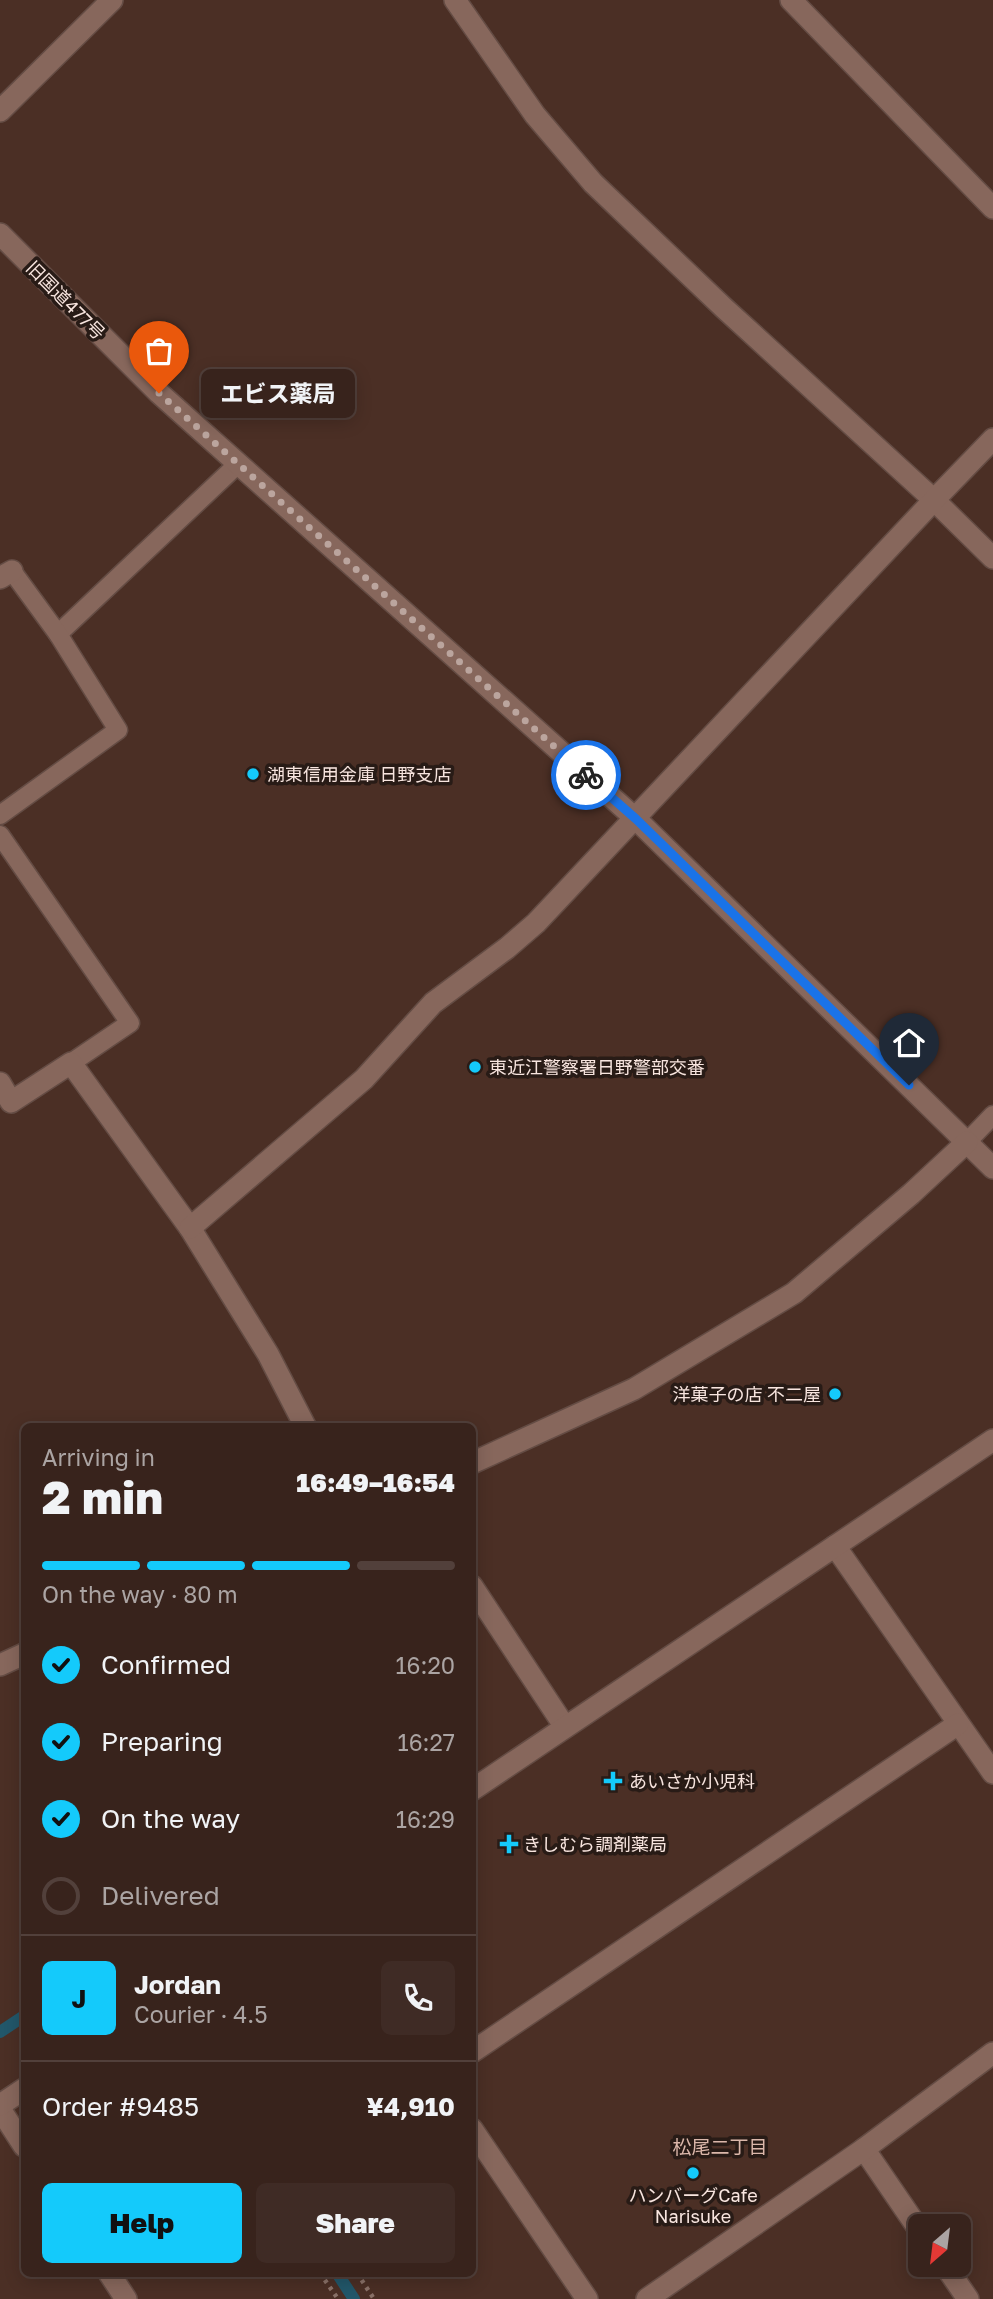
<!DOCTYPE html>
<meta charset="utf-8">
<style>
:root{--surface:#38231c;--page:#3f2b25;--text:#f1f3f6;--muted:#aba4a3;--line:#52403b;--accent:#14cafb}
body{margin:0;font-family:"Golos Text","Noto Sans JP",sans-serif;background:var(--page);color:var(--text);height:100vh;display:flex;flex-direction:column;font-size:26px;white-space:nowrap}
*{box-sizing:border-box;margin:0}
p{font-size:23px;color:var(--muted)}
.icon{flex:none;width:38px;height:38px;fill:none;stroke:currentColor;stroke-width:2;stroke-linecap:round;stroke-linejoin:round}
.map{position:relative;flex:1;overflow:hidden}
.sheet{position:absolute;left:21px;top:1423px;width:455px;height:854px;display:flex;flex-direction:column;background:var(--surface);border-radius:10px;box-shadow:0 4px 18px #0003,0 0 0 2px var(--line)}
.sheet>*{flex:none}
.needle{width:46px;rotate:208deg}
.fabs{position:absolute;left:908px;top:2214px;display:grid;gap:14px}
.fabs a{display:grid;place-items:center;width:63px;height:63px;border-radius:10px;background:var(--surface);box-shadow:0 4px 18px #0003,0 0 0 2px var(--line);font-size:35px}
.pin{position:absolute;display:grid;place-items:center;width:60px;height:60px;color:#fff;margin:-72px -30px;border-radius:50% 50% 50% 0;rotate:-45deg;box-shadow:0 0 7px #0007}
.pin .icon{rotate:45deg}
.courier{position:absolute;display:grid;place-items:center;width:70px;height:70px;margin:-35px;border:5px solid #1a73e8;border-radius:50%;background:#fff;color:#222;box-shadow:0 2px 9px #0007}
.bubble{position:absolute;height:49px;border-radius:10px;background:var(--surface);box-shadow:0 4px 18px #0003,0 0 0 2px var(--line);font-size:23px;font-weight:800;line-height:49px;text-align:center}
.overview em{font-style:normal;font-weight:800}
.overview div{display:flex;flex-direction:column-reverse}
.overview{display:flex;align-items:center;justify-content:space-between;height:119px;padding:0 21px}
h1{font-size:46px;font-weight:800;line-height:52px}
.bar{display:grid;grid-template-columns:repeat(4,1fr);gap:10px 7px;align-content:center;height:84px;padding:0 21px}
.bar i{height:9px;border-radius:5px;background:var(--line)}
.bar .on{background:var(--accent)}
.bar p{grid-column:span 4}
.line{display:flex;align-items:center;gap:18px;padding:0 21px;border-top:2px solid var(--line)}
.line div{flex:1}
.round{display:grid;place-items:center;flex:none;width:74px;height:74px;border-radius:10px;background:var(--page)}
ol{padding:0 21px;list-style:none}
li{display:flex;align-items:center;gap:21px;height:77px}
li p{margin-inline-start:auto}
li .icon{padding:7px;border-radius:50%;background:var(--accent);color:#111;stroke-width:4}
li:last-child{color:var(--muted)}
li i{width:38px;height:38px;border:4px solid var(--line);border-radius:50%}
.action{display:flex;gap:14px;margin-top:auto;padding:14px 21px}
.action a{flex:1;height:80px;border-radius:10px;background:var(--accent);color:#111;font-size:28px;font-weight:800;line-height:80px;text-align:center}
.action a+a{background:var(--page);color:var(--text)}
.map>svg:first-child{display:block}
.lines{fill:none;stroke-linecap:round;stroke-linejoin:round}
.stream{stroke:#22576a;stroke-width:12}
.service-casing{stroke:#644c44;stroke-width:21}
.minor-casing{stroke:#644c44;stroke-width:24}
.tertiary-casing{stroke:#644c44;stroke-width:24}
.path{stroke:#8a7168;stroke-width:4.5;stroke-dasharray:3.5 5;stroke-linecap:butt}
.service{stroke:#87675c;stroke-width:18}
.minor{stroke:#87675c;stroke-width:21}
.tertiary{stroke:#87675c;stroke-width:21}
.done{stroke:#bba59e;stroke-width:7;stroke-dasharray:0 12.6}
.route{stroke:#1a73e8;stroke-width:9}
.poi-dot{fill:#14cafb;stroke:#281b16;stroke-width:2.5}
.labels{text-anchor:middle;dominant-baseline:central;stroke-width:7;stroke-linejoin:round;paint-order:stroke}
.street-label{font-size:18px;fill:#f8e5df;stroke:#281b16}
.poi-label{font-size:18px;fill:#f8e5df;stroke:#281b16;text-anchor:start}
.neighbourhood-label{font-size:19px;fill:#dbb7aa;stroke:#281b16}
</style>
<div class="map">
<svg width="993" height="2299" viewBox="0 0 993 2299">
<rect width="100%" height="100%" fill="#4b2f25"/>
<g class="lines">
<g class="stream">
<path d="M0,2032L24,2016"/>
<path d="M337,2273L354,2299"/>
</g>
<g class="service-casing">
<g id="service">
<path d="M58,634L238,464"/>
<path d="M0,815L118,730L58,634L12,571"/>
<path d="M0,835L130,1023L71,1063"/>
<path d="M967,1142L993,1115"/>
</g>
</g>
<g class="minor-casing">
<g id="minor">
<path d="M455,0L535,115L593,183L724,308L934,500L993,558"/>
<path d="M791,0L993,208"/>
<path d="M0,111L112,0"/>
<path d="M0,234L159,393L636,819L993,1168"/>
<path d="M0,578L12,571"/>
<path d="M0,1083L11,1102L71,1063L190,1228L268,1354L305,1426"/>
<path d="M190,1228L364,1079L433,1003L507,948L536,923L934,500L993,439"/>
<path d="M472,1463L634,1389L794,1293L911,1194L967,1142"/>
<path d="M835,1546L993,1773"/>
<path d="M472,1586L565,1727"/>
<path d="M0,1665L24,1654"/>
<path d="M472,2052L958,1724"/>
<path d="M0,2109L24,2146"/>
<path d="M472,2129L587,2299"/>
<path d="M864,2149L920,2231"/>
<path d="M944,2264L968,2299"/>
<path d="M109,2273L126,2299"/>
<path d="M647,2299L864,2149L993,2053"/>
</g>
</g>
<g class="tertiary-casing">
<g id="tertiary">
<path d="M472,1790L993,1440"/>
<path d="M0,2105L24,2089"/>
</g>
</g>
<g class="path">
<path d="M320,2273L338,2299"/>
<path d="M357,2273L374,2299"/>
</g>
<use href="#service" class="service"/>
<use href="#minor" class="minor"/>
<use href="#tertiary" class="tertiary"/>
</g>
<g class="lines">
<path class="done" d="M159,393L586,775"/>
<path class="route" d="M586,775L636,819L909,1085"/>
</g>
<g class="poi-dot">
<circle cx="253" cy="774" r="7"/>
<circle cx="475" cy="1067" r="7"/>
<circle cx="835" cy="1394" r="7"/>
<path d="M609.5 1770.5h7v7h7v7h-7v7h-7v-7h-7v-7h7z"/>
<path d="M505.5 1833.5h7v7h7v7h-7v7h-7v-7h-7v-7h7z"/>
<circle cx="693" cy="2173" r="7"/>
</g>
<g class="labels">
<g class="street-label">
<text transform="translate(66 300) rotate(45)">旧国道477号</text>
</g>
<g class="poi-label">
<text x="267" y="774">湖東信用金庫 日野支店</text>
<text x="489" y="1067">東近江警察署日野警部交番</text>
<text x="821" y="1394" text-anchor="end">洋菓子の店 不二屋</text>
<text x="629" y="1781">あいさか小児科</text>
<text x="523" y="1844">きしむら調剤薬局</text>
<text x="693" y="2195" text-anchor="middle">ハンバーグCafe<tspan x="693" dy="21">Narisuke</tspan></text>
</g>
<g class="neighbourhood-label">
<text x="720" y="2146">松尾二丁目</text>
</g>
</g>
</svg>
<div class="fabs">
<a><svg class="needle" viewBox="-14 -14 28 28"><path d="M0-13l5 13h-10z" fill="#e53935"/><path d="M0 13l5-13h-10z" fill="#aba4a3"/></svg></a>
</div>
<div class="pin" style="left:159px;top:393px;background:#ea580c"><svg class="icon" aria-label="bag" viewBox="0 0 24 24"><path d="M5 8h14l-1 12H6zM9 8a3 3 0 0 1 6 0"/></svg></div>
<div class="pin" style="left:909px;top:1085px;background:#1f2937"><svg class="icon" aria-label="home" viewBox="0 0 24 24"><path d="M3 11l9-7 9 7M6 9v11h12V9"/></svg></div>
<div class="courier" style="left:586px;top:775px"><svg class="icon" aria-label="bike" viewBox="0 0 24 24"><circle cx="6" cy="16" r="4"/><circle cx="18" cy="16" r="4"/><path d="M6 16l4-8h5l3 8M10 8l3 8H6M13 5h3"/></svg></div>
<div class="bubble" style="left:201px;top:369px;width:154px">エビス薬局</div>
<section class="sheet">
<div class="overview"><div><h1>2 min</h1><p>Arriving in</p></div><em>16:49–16:54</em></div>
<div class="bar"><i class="on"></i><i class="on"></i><i class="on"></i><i></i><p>On the way · 80 m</p></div>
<ol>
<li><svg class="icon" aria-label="check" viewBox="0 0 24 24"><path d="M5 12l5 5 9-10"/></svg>Confirmed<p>16:20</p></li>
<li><svg class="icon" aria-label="check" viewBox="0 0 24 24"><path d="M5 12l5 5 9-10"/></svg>Preparing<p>16:27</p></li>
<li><svg class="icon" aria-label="check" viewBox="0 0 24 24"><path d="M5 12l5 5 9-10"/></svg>On the way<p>16:29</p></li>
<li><i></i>Delivered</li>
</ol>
<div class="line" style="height:126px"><b class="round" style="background:var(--accent);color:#111">J</b><div><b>Jordan</b><p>Courier · 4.5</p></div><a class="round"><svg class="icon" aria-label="phone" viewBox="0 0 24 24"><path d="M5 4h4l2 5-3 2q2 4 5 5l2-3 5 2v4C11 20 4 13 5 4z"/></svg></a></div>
<div class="line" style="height:91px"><div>Order #9485</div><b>¥4,910</b></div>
<div class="action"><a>Help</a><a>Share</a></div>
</section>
</div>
